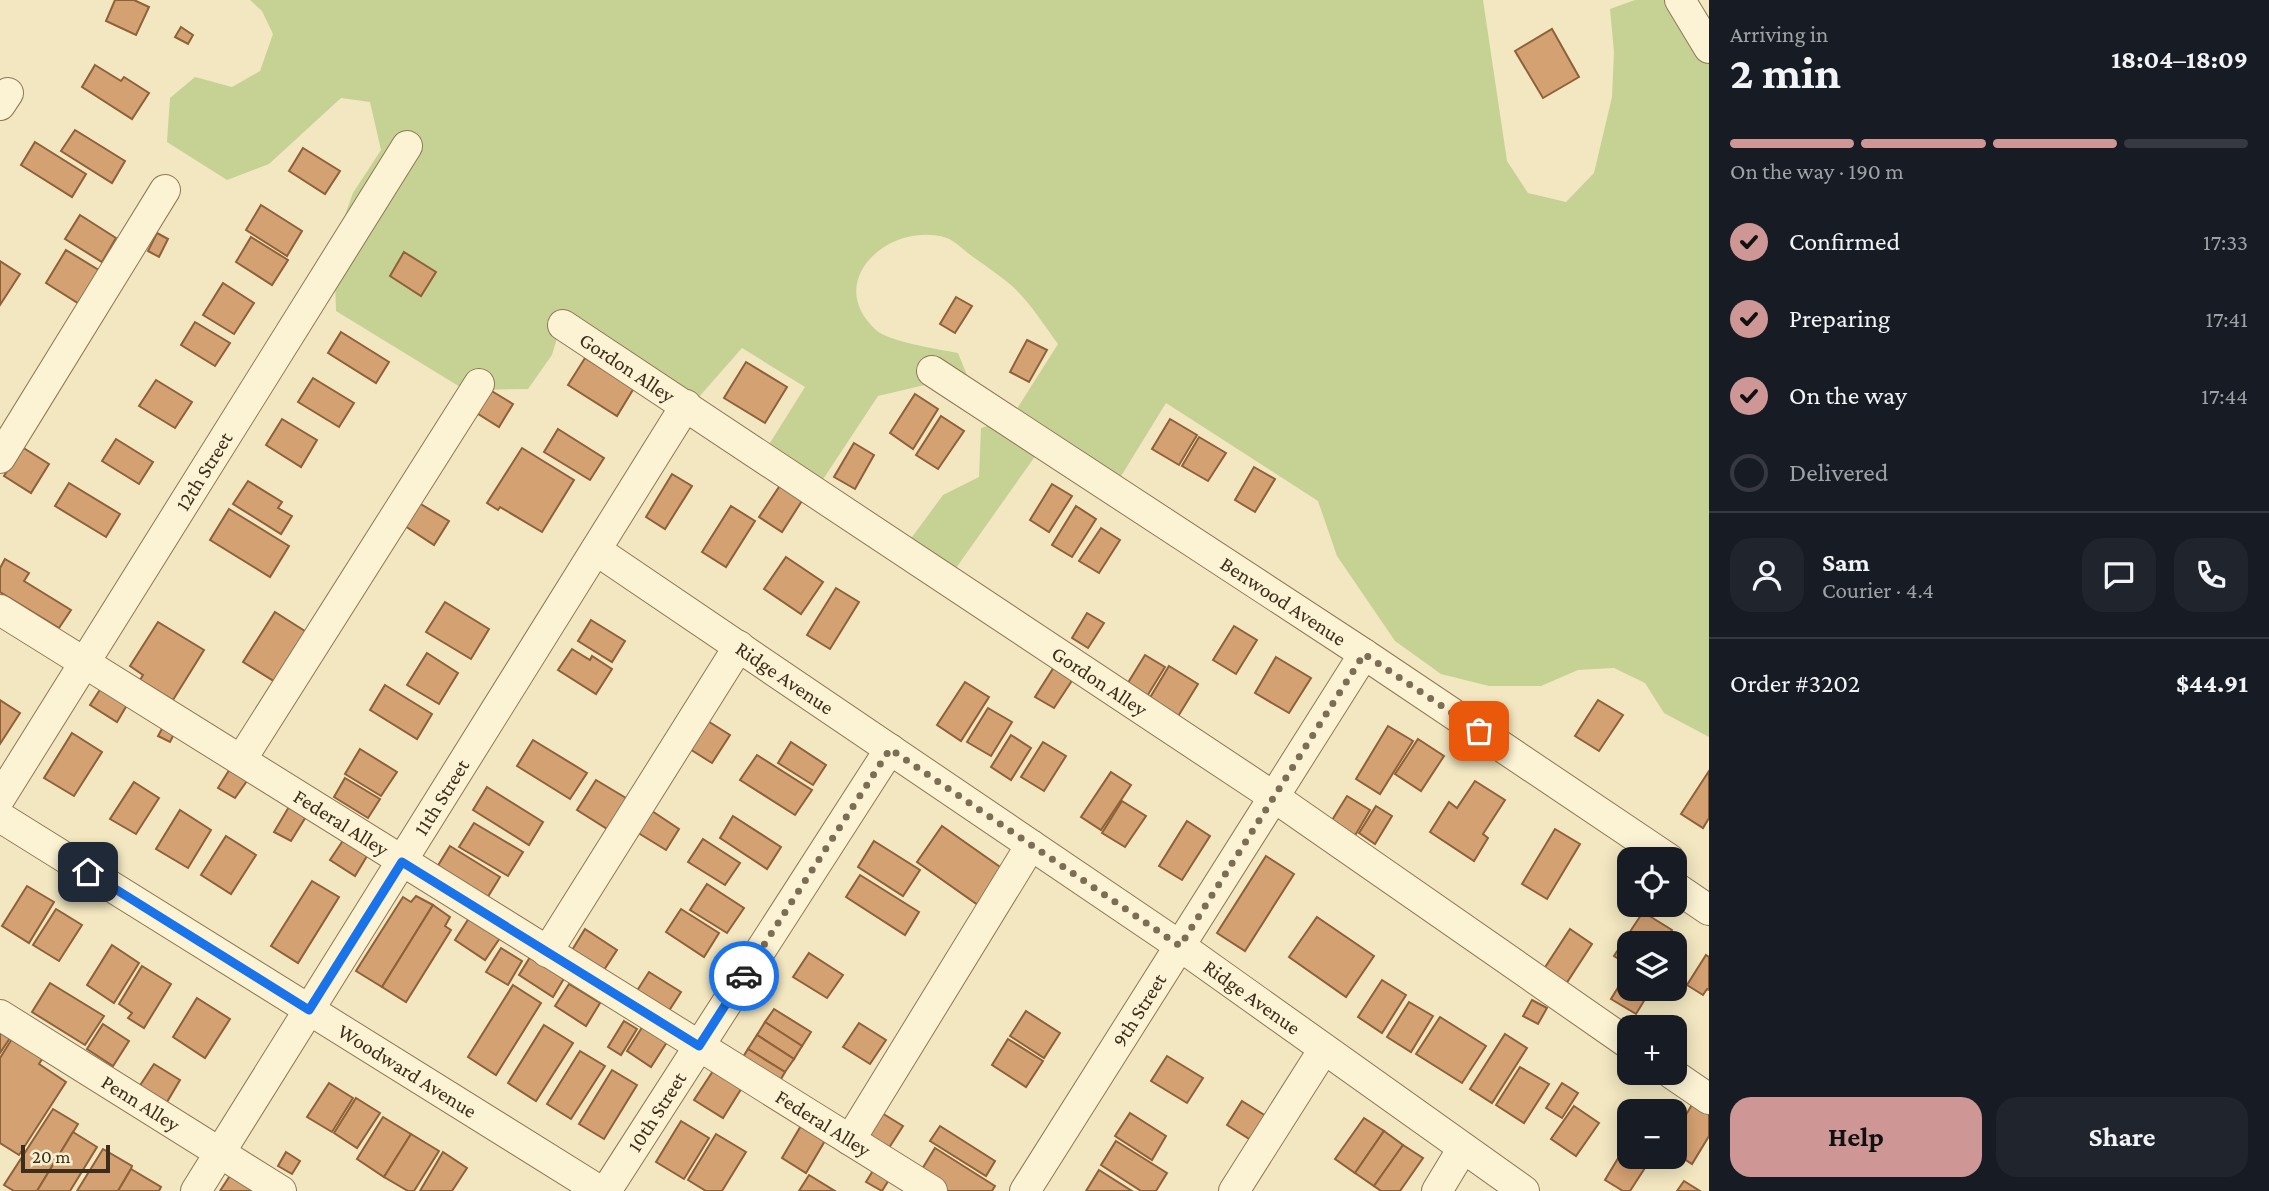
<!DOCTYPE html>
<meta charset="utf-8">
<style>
:root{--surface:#171b24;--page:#20242c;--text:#f1f3f6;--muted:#9ea1a6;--line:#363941;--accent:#ce9796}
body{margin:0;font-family:"Crimson Pro",serif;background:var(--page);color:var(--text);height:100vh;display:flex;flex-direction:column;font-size:26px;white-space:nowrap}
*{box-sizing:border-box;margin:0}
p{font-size:23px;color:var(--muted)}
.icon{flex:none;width:38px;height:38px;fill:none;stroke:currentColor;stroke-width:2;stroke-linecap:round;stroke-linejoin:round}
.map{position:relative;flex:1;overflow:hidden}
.side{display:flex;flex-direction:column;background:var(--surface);width:560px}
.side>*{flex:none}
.controls{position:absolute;left:1617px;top:847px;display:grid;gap:14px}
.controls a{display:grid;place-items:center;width:70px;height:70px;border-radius:14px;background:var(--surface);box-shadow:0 4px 18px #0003;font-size:35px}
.scale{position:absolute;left:21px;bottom:18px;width:89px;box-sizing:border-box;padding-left:7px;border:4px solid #3c2d1c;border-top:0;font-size:19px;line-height:24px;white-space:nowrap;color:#3c2d1c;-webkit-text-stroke:5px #f9f0d0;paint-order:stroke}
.pin{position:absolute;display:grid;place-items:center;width:60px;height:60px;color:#fff;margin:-30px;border-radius:14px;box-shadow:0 4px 10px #0006}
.courier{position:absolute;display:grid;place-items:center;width:70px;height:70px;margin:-35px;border:5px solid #1a73e8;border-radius:50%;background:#fff;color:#222;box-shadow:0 2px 9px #0007}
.headline em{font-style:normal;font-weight:700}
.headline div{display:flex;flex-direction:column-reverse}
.headline{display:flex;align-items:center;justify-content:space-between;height:119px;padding:0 21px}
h1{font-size:46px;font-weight:700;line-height:52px}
.bar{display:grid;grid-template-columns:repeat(4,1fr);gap:10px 7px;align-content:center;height:84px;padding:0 21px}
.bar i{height:9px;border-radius:5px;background:var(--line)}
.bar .selected{background:var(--accent)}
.bar p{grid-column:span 4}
.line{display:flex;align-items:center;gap:18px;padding:0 21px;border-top:2px solid var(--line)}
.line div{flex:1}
.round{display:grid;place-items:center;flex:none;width:74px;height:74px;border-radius:21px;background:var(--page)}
ol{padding:0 21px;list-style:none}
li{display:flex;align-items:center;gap:21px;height:77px}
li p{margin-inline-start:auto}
li .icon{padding:7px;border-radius:50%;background:var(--accent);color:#111;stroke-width:4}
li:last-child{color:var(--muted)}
li i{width:38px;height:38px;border:4px solid var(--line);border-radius:50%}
.action{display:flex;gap:14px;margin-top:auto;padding:14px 21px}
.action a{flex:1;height:80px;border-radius:21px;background:var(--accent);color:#111;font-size:28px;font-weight:700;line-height:80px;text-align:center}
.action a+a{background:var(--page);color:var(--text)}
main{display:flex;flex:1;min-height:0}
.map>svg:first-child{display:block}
.green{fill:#c6d293}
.building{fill:#d4a172;stroke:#8f6139;stroke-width:2}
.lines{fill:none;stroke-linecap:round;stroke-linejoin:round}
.minor-casing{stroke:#8e7756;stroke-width:32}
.minor{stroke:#fcf3d4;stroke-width:30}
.done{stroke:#7c6e55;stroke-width:7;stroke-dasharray:0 12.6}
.route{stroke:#1a73e8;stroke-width:9}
.labels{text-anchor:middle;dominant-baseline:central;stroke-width:6;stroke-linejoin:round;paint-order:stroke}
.street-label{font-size:21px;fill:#3c2d1c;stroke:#f9f0d0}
</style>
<main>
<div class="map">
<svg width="1709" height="1191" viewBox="0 0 1709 1191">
<rect width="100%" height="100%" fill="#f2e7c0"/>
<path class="green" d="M250,0H1483L1507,161L1528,193L1566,202L1594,173L1612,97L1614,52L1610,9L1635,0H1673L1709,59V737L1664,713L1645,683L1614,668L1578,670L1541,686H1489L1441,674L1395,641L1337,556L1318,501L1166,403L1115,486L1036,455L949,578L904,548L943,495L979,477L981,428L1011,418L1058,344C1044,325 1029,301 1011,285C999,275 986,266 973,257C965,251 956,242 947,238C890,220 822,281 876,330C889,342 938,349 958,353L967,375L878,396L816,490L763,454L805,387L742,348L691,406L562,321L552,355L528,389L465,390L336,311L334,245L353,193L381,150L370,102L341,98L269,164L227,180L167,142L170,98L195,77L232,87L260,71L273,34L262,11Z"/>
<g class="building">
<path d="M115,0H134L149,7L136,35L106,21Z"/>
<path d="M181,27L193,35L188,44L175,37Z"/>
<path d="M1552,29L1579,77L1543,98L1515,51Z"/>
<path d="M95,65L121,81L124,77L149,93L132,119L82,87Z"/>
<path d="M75,130L125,161L112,183L61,151Z"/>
<path d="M35,142L86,174L72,197L21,165Z"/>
<path d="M303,148L340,171L325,194L289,171Z"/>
<path d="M261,205L302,231L287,256L246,230Z"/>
<path d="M80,215L116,238L102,262L65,239Z"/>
<path d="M157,233L168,239L159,257L148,251Z"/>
<path d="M251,237L288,260L272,285L236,262Z"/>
<path d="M66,250L102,272L81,305L46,283Z"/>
<path d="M404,252L436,272L421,296L390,276Z"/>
<path d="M0,261L20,274L0,305Z"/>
<path d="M223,283L254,303L234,334L203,315Z"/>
<path d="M956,297L972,306L955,333L940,324Z"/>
<path d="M195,322L230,343L215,366L181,345Z"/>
<path d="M341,332L389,362L376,383L328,353Z"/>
<path d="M1027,340L1047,350L1029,382L1010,372Z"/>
<path d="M585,358L634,388L617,416L568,385Z"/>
<path d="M746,362L787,387L765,423L724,398Z"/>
<path d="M313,378L354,403L339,427L298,402Z"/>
<path d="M156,380L192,402L175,428L139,406Z"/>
<path d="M490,390L513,404L499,427L475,412Z"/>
<path d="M915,394L938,409L913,449L890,433Z"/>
<path d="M941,416L964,431L938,469L916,455Z"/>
<path d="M282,419L317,440L301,467L266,445Z"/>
<path d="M1170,419L1197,435L1179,465L1152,449Z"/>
<path d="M558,429L604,458L590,480L544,452Z"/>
<path d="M1199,437L1226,453L1208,481L1182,466Z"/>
<path d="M116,439L153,462L139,484L102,461Z"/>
<path d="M854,443L874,455L855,489L834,477Z"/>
<path d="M22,447L49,464L31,493L4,476Z"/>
<path d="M522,448L574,480L542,532L500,507L498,510L487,503Z"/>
<path d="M1254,467L1275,479L1255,512L1235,500Z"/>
<path d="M672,474L692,486L665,529L646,517Z"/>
<path d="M785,478L807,493L782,532L759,517Z"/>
<path d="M248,481L282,502L278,508L292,516L281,534L233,504Z"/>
<path d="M69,483L120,514L106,537L55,506Z"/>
<path d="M1052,484L1072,496L1049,532L1030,520Z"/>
<path d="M419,503L449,521L434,545L405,526Z"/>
<path d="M731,506L755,521L726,567L702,552Z"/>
<path d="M1076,506L1096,519L1072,557L1052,545Z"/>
<path d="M229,509L289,546L270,577L210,540Z"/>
<path d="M1101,528L1120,540L1099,573L1079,561Z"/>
<path d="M786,557L823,582L801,614L764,589Z"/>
<path d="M5,559L29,573L24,581L71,610L59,628L0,592V568Z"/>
<path d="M836,588L859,602L830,649L807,635Z"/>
<path d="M445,602L489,629L471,659L426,632Z"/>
<path d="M275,612L308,633L277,683L243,662Z"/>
<path d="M1087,613L1104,623L1088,648L1072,638Z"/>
<path d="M591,620L625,641L612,662L578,641Z"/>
<path d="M158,622L204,650L173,700L140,680L143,675L130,666Z"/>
<path d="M1234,626L1257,640L1236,674L1213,660Z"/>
<path d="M572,649L590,660L592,656L612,669L596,694L558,670Z"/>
<path d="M427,653L458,673L439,704L407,685Z"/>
<path d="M1145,655L1165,667L1146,698L1126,686Z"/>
<path d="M1276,657L1311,678L1289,713L1255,693Z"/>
<path d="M1056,664L1075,676L1054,708L1035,697Z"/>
<path d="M1169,666L1198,684L1177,718L1148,701Z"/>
<path d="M965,682L989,697L961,741L937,725Z"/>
<path d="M103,685L130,700L117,722L90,705Z"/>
<path d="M385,685L432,714L417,739L370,710Z"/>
<path d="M0,700L20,713L0,744Z"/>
<path d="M1598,700L1623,715L1599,751L1575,736Z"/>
<path d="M988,708L1012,722L991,756L967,742Z"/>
<path d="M703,718L730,735L712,763L685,746Z"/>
<path d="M164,725L176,730L170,742L158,736Z"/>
<path d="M1388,726L1413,741L1380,794L1356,779Z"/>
<path d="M72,733L102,752L74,796L44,778Z"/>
<path d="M1011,735L1031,748L1011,780L991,767Z"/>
<path d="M1418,739L1444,756L1421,791L1395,774Z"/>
<path d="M533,740L587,773L570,799L517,766Z"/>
<path d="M791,742L826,765L813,785L778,763Z"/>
<path d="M1043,742L1066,756L1044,791L1021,777Z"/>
<path d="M360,749L397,772L381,796L345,774Z"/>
<path d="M757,755L812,790L795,815L740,780Z"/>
<path d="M231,767L249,778L235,798L218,788Z"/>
<path d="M1709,771V818L1703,828L1681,814Z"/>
<path d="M1111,772L1131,785L1101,830L1081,817Z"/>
<path d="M345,778L380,799L368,818L334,797Z"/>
<path d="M596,780L631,801L612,832L577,810Z"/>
<path d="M1475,781L1505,800L1483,834L1488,838L1474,861L1430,832L1449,802L1457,808Z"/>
<path d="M134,782L159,798L136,834L110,819Z"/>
<path d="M487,787L543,822L529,845L473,810Z"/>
<path d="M1347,796L1370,810L1353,839L1329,825Z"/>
<path d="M1122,801L1146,816L1125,847L1102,833Z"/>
<path d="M290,805L307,815L291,841L274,832Z"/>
<path d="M1376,806L1392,816L1375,844L1359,833Z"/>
<path d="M649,809L679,829L666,850L635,831Z"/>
<path d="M180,810L211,830L188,868L156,849Z"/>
<path d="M733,816L781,847L767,869L720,838Z"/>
<path d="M1187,821L1210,836L1182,880L1159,866Z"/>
<path d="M474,823L523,852L508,876L459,847Z"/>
<path d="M942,826L1003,869L978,905L917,862Z"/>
<path d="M1555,829L1580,844L1547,899L1522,884Z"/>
<path d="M226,836L256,855L231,894L201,875Z"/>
<path d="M346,836L370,851L355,876L330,860Z"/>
<path d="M703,839L740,863L725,885L688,862Z"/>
<path d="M874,841L920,870L903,896L858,867Z"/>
<path d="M450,846L500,877L484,903L434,872Z"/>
<path d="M1266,856L1294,874L1245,951L1217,933Z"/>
<path d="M860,875L919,912L905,935L846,897Z"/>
<path d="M312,881L339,897L298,963L271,946Z"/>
<path d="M707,884L744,908L727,933L690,910Z"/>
<path d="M27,886L54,902L29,943L2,926Z"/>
<path d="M416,896L433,905L382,987L356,971L403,897L411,902Z"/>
<path d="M433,905L450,917L445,926L451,930L406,1002L382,987Z"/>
<path d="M56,909L82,925L59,961L33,945Z"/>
<path d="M681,909L719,933L704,957L666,932Z"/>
<path d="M1643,912L1672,930L1664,943H1629V966L1614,956Z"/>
<path d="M471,915L502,935L485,960L455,940Z"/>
<path d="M1317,917L1374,956L1346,997L1289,957Z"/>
<path d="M585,929L617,950L600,976L569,955Z"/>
<path d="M1570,929L1592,944L1564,987L1542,972Z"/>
<path d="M112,945L139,963L114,1003L87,985Z"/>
<path d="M501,948L522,961L508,985L486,972Z"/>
<path d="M809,953L843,975L827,998L793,977Z"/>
<path d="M532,954L566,975L553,997L519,975Z"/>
<path d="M1706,955L1709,957V990L1707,989L1703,995L1687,985Z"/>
<path d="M142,966L171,984L144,1028L128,1018L132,1013L119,1004Z"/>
<path d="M649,972L681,992L665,1017L633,997Z"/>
<path d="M1625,976L1629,978V989L1650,991L1636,1014L1611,999Z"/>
<path d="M1382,980L1406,995L1382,1033L1358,1017Z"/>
<path d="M50,983L104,1016L85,1045L32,1012Z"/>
<path d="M569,984L600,1003L586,1026L555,1006Z"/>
<path d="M513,985L541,1003L496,1075L468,1057Z"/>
<path d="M197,998L230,1019L205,1058L173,1037Z"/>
<path d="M1532,1000L1547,1008L1538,1024L1523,1016Z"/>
<path d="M1409,1002L1433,1016L1411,1052L1387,1037Z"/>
<path d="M774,1009L811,1032L802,1046L765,1022Z"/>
<path d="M1026,1011L1060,1033L1044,1058L1010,1036Z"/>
<path d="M1440,1017L1486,1046L1462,1083L1416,1054Z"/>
<path d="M624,1021L637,1029L621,1055L608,1047Z"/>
<path d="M765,1022L802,1046L794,1059L757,1035Z"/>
<path d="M859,1023L886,1040L870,1064L843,1047Z"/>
<path d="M103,1024L129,1041L113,1066L87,1049Z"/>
<path d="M544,1025L573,1043L536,1101L508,1083Z"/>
<path d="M643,1026L667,1042L651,1067L627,1051Z"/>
<path d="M0,1032L10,1038L0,1053Z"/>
<path d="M15,1034L46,1053L39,1064L66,1082L19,1155L0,1143V1058Z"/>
<path d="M1505,1034L1527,1048L1492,1103L1470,1089Z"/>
<path d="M757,1035L794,1059L785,1072L748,1049Z"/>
<path d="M1008,1039L1043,1061L1026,1087L992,1065Z"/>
<path d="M748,1049L785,1072L777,1086L740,1062Z"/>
<path d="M580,1051L605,1066L571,1119L547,1104Z"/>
<path d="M1167,1056L1203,1078L1187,1103L1151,1081Z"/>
<path d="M154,1064L180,1080L164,1107L137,1090Z"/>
<path d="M1520,1067L1549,1084L1524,1123L1496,1105Z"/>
<path d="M715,1068L743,1086L723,1118L694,1100Z"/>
<path d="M612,1070L637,1085L604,1139L579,1124Z"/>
<path d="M329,1083L353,1098L332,1132L307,1117Z"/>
<path d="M1562,1083L1578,1093L1562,1118L1546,1108Z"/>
<path d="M356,1098L380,1113L357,1148L334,1133Z"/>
<path d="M1242,1101L1266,1116L1251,1140L1227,1125Z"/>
<path d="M1693,1103L1709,1112V1136L1692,1164L1675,1153V1133Z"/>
<path d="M1574,1106L1599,1123L1576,1156L1551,1139Z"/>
<path d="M53,1109L78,1124L37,1191H14L4,1185Z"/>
<path d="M877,1110L903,1126L887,1151L861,1135Z"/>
<path d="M1130,1113L1166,1136L1152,1160L1115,1136Z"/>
<path d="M383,1117L411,1134L384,1177L357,1159Z"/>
<path d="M1364,1118L1384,1131L1355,1173L1335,1159Z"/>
<path d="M681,1121L709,1138L684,1179L656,1162Z"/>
<path d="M802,1124L826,1139L806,1173L782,1158Z"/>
<path d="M940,1126L995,1161L986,1176L930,1141Z"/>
<path d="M1384,1131L1403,1145L1374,1186L1355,1173Z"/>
<path d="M73,1132L97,1147L70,1191H37Z"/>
<path d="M411,1134L439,1151L414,1191H408L384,1177Z"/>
<path d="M716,1134L746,1152L722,1191H706L688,1180Z"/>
<path d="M1629,1140V1157H1652L1630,1191H1623L1605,1180Z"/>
<path d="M1116,1141L1167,1173L1156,1191H1141L1101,1165Z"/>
<path d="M1403,1145L1423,1158L1400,1191H1381L1374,1186Z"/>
<path d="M935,1148L995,1186L992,1191H946L919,1174Z"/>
<path d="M103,1149L132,1166L131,1169L118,1191H77Z"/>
<path d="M286,1152L300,1161L292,1174L278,1166Z"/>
<path d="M443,1152L467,1168L452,1191H420Z"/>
<path d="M131,1169L161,1187L159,1191H118Z"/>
<path d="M874,1169L890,1178L882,1191L866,1182Z"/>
<path d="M1099,1170L1132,1191H1086Z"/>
<path d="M233,1171L254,1191H220Z"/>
<path d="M809,1175L835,1191H799Z"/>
<path d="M1684,1181L1700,1191H1677Z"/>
</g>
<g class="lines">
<g class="minor-casing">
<g id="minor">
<path d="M1680,0L1709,48"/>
<path d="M0,105L8,93"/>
<path id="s1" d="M563,325L1274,797L1629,1044"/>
<path id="s2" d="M932,371L1364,654L1669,859"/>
<path d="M0,458L165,190"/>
<path id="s3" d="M596,550L1180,946L1524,1191"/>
<path id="s4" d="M0,610L932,1191"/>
<path d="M241,760L479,384"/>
<path id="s5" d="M0,798L407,146"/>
<path id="s6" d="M0,817L600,1191"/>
<path d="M1675,887L1709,910"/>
<path d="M547,952L739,646"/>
<path id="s7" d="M0,1015L281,1191"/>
<path d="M1671,1073L1709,1099"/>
<path d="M850,1140L1031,845"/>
<path id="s8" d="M196,1191L686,405"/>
<path id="s9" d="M606,1191L890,749"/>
<path id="s10" d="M1025,1191L1364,654"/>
<path d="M1234,1191L1324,1049"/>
<path d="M1437,1191L1463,1148"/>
</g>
</g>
<use href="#minor" class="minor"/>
</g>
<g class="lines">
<path class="done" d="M744,976L890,749L1180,946L1364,654L1479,731"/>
<path class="route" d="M88,872L309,1010L402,862L699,1046L744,976"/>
</g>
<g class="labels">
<g class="street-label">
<text stroke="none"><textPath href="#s1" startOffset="77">Gordon Alley</textPath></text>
<text stroke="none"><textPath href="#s5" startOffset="385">12th Street</textPath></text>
<text stroke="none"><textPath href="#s2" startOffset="420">Benwood Avenue</textPath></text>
<text stroke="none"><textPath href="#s3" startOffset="228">Ridge Avenue</textPath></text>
<text stroke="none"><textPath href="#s1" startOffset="644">Gordon Alley</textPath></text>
<text stroke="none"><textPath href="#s8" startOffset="464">11th Street</textPath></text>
<text stroke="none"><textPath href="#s4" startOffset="402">Federal Alley</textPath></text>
<text stroke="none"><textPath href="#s3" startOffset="794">Ridge Avenue</textPath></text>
<text stroke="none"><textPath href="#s10" startOffset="214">9th Street</textPath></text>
<text stroke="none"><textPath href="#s6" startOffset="480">Woodward Avenue</textPath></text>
<text stroke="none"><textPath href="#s7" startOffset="166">Penn Alley</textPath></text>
<text stroke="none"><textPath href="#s9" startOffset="94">10th Street</textPath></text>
<text stroke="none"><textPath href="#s4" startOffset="970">Federal Alley</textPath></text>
</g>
</g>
</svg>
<div class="controls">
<a><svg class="icon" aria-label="locate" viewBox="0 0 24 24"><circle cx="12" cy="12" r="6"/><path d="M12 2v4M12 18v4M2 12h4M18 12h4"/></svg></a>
<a><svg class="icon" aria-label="layers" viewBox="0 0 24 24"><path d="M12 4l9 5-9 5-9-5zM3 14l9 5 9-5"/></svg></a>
<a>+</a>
<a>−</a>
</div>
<div class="scale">20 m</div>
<div class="pin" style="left:1479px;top:731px;background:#ea580c"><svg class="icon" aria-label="bag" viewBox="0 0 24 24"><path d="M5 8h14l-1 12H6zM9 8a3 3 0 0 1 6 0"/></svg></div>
<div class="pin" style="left:88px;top:872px;background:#1f2937"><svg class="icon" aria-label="home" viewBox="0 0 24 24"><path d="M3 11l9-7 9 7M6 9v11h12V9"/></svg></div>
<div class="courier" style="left:744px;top:976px"><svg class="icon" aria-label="car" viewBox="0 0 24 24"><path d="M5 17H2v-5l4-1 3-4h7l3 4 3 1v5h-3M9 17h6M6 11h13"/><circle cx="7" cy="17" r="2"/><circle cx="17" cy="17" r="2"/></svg></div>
</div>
<section class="side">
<div class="headline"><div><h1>2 min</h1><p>Arriving in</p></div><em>18:04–18:09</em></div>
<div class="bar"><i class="selected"></i><i class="selected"></i><i class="selected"></i><i></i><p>On the way · 190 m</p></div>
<ol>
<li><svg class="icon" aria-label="check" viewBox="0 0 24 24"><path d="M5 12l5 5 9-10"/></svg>Confirmed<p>17:33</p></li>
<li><svg class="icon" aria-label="check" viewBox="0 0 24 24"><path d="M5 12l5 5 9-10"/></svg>Preparing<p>17:41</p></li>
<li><svg class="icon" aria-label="check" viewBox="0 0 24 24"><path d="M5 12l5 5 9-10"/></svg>On the way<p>17:44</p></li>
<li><i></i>Delivered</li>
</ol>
<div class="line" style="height:126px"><a class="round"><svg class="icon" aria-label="person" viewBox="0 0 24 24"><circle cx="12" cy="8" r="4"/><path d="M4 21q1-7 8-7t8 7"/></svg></a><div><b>Sam</b><p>Courier · 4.4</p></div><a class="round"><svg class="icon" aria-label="chat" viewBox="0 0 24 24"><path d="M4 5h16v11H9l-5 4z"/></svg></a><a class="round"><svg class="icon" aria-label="phone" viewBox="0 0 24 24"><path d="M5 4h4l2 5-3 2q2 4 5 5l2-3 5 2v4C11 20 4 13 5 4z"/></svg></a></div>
<div class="line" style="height:91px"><div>Order #3202</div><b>$44.91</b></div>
<div class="action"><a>Help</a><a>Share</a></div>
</section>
</main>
